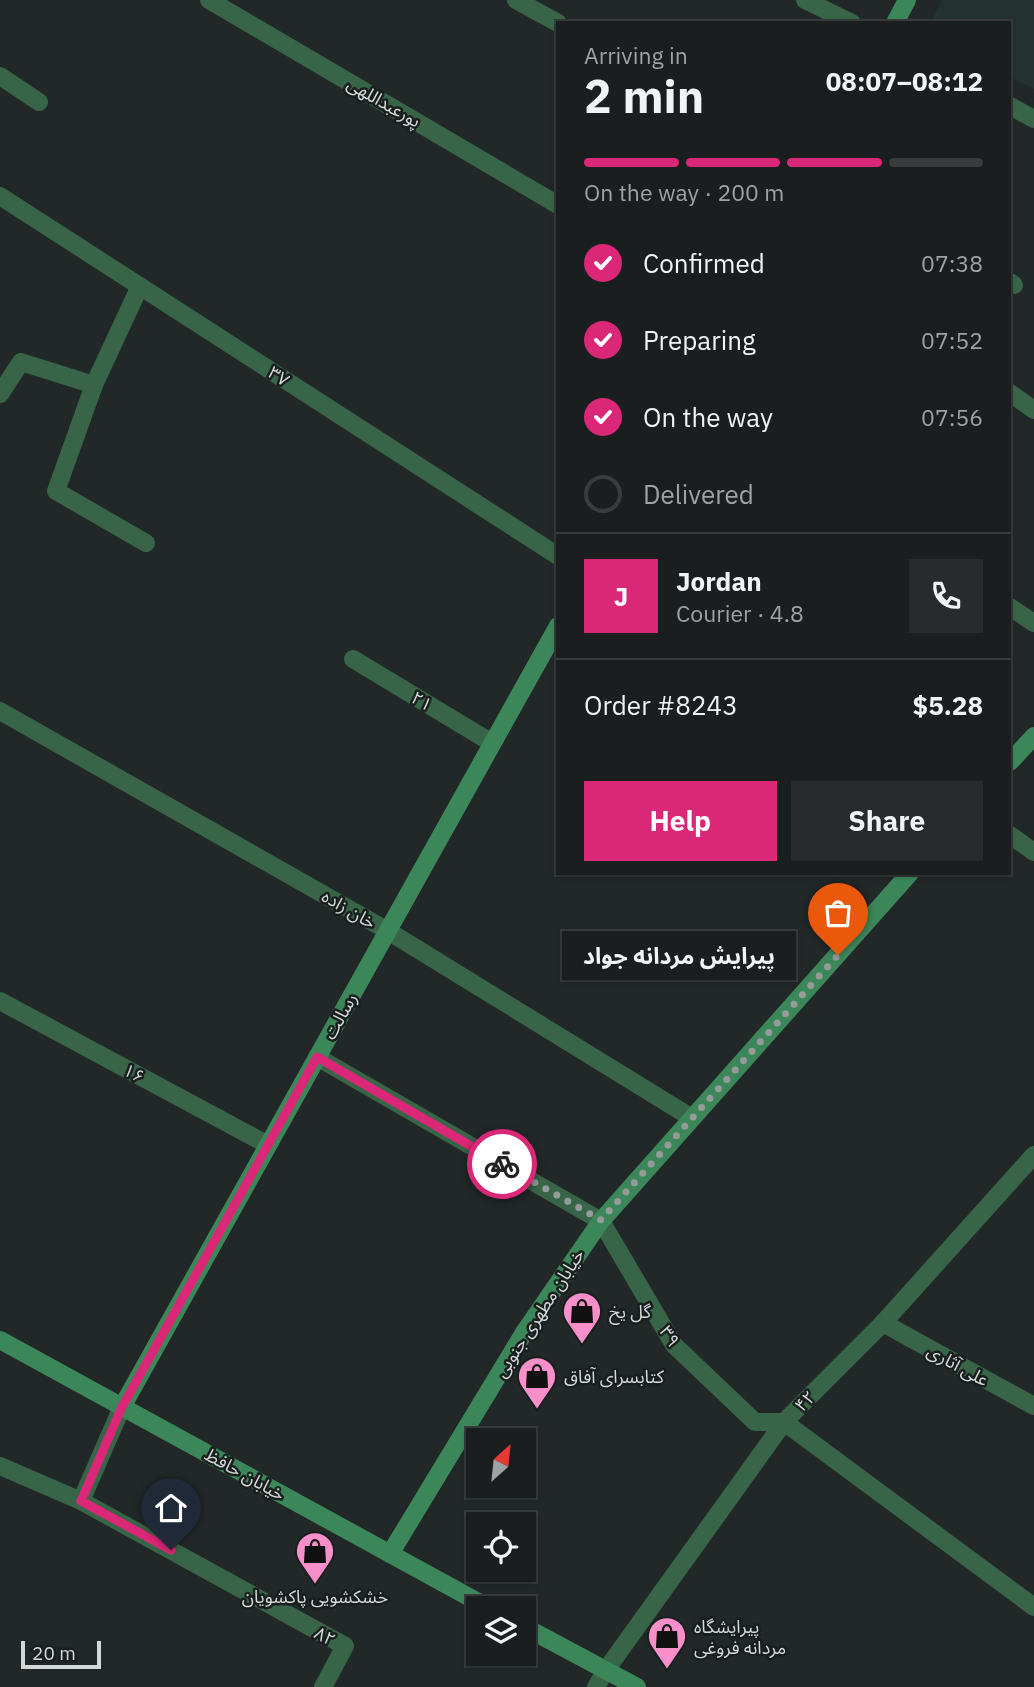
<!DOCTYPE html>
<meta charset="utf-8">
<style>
:root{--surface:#1a1e1e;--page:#272b2b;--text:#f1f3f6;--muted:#9fa2a4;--line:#383c3c;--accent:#db2777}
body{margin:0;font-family:"IBM Plex Sans","Noto Sans Arabic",sans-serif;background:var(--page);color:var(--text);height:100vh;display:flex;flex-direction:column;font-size:26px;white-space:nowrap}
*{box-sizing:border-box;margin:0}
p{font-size:23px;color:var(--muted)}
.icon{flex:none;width:38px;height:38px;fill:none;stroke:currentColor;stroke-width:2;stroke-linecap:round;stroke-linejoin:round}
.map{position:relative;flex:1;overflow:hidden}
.details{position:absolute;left:556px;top:21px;width:455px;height:854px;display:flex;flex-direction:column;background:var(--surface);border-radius:0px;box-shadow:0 2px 5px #0004,0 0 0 2px var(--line)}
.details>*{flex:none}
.needle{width:46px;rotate:27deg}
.tools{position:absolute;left:466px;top:1428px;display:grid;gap:14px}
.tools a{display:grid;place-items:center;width:70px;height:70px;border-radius:0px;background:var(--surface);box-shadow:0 2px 5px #0004,0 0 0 2px var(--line);font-size:35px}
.scale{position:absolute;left:21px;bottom:18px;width:80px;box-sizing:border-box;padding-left:7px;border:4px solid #d4d9d8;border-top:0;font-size:19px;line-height:24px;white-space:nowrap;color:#d4d9d8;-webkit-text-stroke:5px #191f1e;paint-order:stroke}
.pin{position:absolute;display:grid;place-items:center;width:60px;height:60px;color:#fff;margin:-72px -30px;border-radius:50% 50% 50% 0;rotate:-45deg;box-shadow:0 0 7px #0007}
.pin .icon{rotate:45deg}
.courier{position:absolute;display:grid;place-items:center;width:70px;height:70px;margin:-35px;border:5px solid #db2777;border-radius:50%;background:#fff;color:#222;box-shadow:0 2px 9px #0007}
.bubble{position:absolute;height:49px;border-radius:0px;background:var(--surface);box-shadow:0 2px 5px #0004,0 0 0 2px var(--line);font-size:23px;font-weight:700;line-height:49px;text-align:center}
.overview em{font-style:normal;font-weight:700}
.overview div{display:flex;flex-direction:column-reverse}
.overview{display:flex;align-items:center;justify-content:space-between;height:119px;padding:0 28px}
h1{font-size:46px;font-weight:700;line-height:52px}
.bar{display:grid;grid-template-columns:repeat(4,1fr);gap:10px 7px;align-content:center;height:84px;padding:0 28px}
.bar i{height:9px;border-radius:5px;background:var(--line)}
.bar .selected{background:var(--accent)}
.bar p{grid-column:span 4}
.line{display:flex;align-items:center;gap:18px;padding:0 28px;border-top:2px solid var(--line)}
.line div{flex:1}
.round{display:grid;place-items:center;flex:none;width:74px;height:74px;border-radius:0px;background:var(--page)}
ol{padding:0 28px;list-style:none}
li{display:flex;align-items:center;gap:21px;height:77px}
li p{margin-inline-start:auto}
li .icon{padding:7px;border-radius:50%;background:var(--accent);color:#fff;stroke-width:4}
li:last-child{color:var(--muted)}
li i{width:38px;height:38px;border:4px solid var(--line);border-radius:50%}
.action{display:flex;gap:14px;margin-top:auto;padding:14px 28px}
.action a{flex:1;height:80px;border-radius:0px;background:var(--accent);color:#fff;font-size:28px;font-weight:700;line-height:80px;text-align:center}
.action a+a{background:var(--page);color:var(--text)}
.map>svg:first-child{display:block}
.built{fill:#233230}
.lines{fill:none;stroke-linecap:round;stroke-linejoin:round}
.street{stroke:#386548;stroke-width:18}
.secondary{stroke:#3c875a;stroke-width:18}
.done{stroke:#969b9a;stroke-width:7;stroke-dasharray:0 12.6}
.route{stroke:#db2777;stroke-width:9}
.labels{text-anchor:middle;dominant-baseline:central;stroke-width:5;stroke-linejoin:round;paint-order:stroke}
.street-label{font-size:18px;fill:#d4d9d8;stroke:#191f1e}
.poi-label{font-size:18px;fill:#d4d9d8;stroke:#191f1e;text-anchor:start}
</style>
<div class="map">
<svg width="1034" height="1687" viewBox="0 0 1034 1687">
<rect width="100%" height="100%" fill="#222828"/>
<path class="built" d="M942,0H1034V89L1010,77V23H930Z"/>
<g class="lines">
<g class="street">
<path d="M209,0L558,205"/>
<path d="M516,0L558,23"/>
<path d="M805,0L852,23"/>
<path d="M0,76L39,102"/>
<path d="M1010,106L1034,119"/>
<path d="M0,196L558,556"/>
<path d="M1010,282L1014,285"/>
<path d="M140,286L94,385L56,491L146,543"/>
<path d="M1010,393L1034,410"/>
<path d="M0,394L21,362L94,385"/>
<path d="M1010,607L1034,623"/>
<path d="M353,659L492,743"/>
<path d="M0,711L388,931L692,1118"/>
<path d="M1010,835L1034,852"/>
<path d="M0,1001L268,1145"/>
<path d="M317,1057L601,1221L674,1345L755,1422H784L1034,1607"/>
<path d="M883,1323L1034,1406"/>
<path d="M0,1466L81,1501L122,1407"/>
<path d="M81,1501L345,1646L323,1687"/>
<path d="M596,1687L606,1670L784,1422L883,1323L1034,1155"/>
</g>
<g class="secondary">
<path d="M895,23L907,0"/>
<path d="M1010,762L1034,736"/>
<path d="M0,1340L489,1608"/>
<path d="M122,1407L558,626"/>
<path d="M390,1554L525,1331L601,1221L910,873"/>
<path d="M523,1626L637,1687"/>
</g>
</g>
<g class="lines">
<path class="done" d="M502,1164L601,1220L838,955"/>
<path class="route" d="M171,1550L81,1501L122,1407L317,1057L502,1164"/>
</g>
<defs>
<g id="shop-pin" transform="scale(2.0125)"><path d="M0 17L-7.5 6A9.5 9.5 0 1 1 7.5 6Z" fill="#f98fca" stroke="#191f1e"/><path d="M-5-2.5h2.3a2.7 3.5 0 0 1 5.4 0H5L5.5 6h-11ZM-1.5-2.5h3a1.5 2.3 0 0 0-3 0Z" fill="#111"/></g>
</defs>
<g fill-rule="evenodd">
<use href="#shop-pin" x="582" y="1311"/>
<use href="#shop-pin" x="537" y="1376"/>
<use href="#shop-pin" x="315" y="1551"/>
<use href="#shop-pin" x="667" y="1636"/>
</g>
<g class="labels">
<g class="street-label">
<text transform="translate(384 102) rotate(30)">پورعبداللهی</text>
<text transform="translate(279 376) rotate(33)">۳۷</text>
<text transform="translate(422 701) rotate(31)">۲۱</text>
<text transform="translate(349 909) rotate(30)">خان زاده</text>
<text transform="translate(340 1016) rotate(-61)">رسالت</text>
<text transform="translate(134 1073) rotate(28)">۱۶</text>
<text transform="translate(539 1313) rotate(-57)">خیابان مطهری جنوبی</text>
<text transform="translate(670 1336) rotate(56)">۳۹</text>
<text transform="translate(958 1365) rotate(29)">علی آثاری</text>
<text transform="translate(805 1401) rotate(-45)">۴۲</text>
<text transform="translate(245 1474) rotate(29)">خیابان حافظ</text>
<text transform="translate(325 1636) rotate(28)">۸۲</text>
</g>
<g class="poi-label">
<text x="609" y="1311">گل یخ</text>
<text x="564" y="1376">کتابسرای آفاق</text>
<text x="315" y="1596" text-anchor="middle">خشکشویی پاکشویان</text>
<text x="694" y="1626">پیرایشگاه<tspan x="694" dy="21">مردانه فروغی</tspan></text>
</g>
</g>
</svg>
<div class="tools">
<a><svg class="needle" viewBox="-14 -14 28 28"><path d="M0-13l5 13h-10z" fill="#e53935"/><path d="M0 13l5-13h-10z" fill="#9fa2a4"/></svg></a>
<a><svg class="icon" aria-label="locate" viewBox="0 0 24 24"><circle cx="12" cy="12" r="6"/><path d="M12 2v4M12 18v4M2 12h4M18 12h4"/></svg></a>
<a><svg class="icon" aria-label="layers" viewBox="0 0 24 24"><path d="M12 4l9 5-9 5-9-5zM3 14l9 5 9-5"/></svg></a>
</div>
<div class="scale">20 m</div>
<div class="pin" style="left:838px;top:955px;background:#ea580c"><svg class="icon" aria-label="bag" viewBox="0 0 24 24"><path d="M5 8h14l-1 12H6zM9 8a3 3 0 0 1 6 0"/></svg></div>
<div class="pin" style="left:171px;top:1550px;background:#1f2937"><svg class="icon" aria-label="home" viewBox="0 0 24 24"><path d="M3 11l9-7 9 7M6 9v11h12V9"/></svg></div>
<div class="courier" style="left:502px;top:1164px"><svg class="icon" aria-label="bike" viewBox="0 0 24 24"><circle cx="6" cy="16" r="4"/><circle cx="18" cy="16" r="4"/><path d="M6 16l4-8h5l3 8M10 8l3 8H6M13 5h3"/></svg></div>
<div class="bubble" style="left:562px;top:931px;width:234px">پیرایش مردانه جواد</div>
<section class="details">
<div class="overview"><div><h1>2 min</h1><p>Arriving in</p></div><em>08:07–08:12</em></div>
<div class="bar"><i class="selected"></i><i class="selected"></i><i class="selected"></i><i></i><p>On the way · 200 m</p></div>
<ol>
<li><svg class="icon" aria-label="check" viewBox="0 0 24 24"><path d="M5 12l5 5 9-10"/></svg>Confirmed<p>07:38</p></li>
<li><svg class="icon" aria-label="check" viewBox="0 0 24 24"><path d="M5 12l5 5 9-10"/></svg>Preparing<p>07:52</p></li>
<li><svg class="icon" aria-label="check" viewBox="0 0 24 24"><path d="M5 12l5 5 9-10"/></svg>On the way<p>07:56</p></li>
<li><i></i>Delivered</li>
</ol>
<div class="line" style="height:126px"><b class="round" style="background:var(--accent);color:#fff">J</b><div><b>Jordan</b><p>Courier · 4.8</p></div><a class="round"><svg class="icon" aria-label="phone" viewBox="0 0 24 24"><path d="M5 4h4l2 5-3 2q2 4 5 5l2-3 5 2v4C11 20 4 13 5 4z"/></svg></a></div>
<div class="line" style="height:91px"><div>Order #8243</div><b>$5.28</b></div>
<div class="action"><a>Help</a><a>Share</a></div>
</section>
</div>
